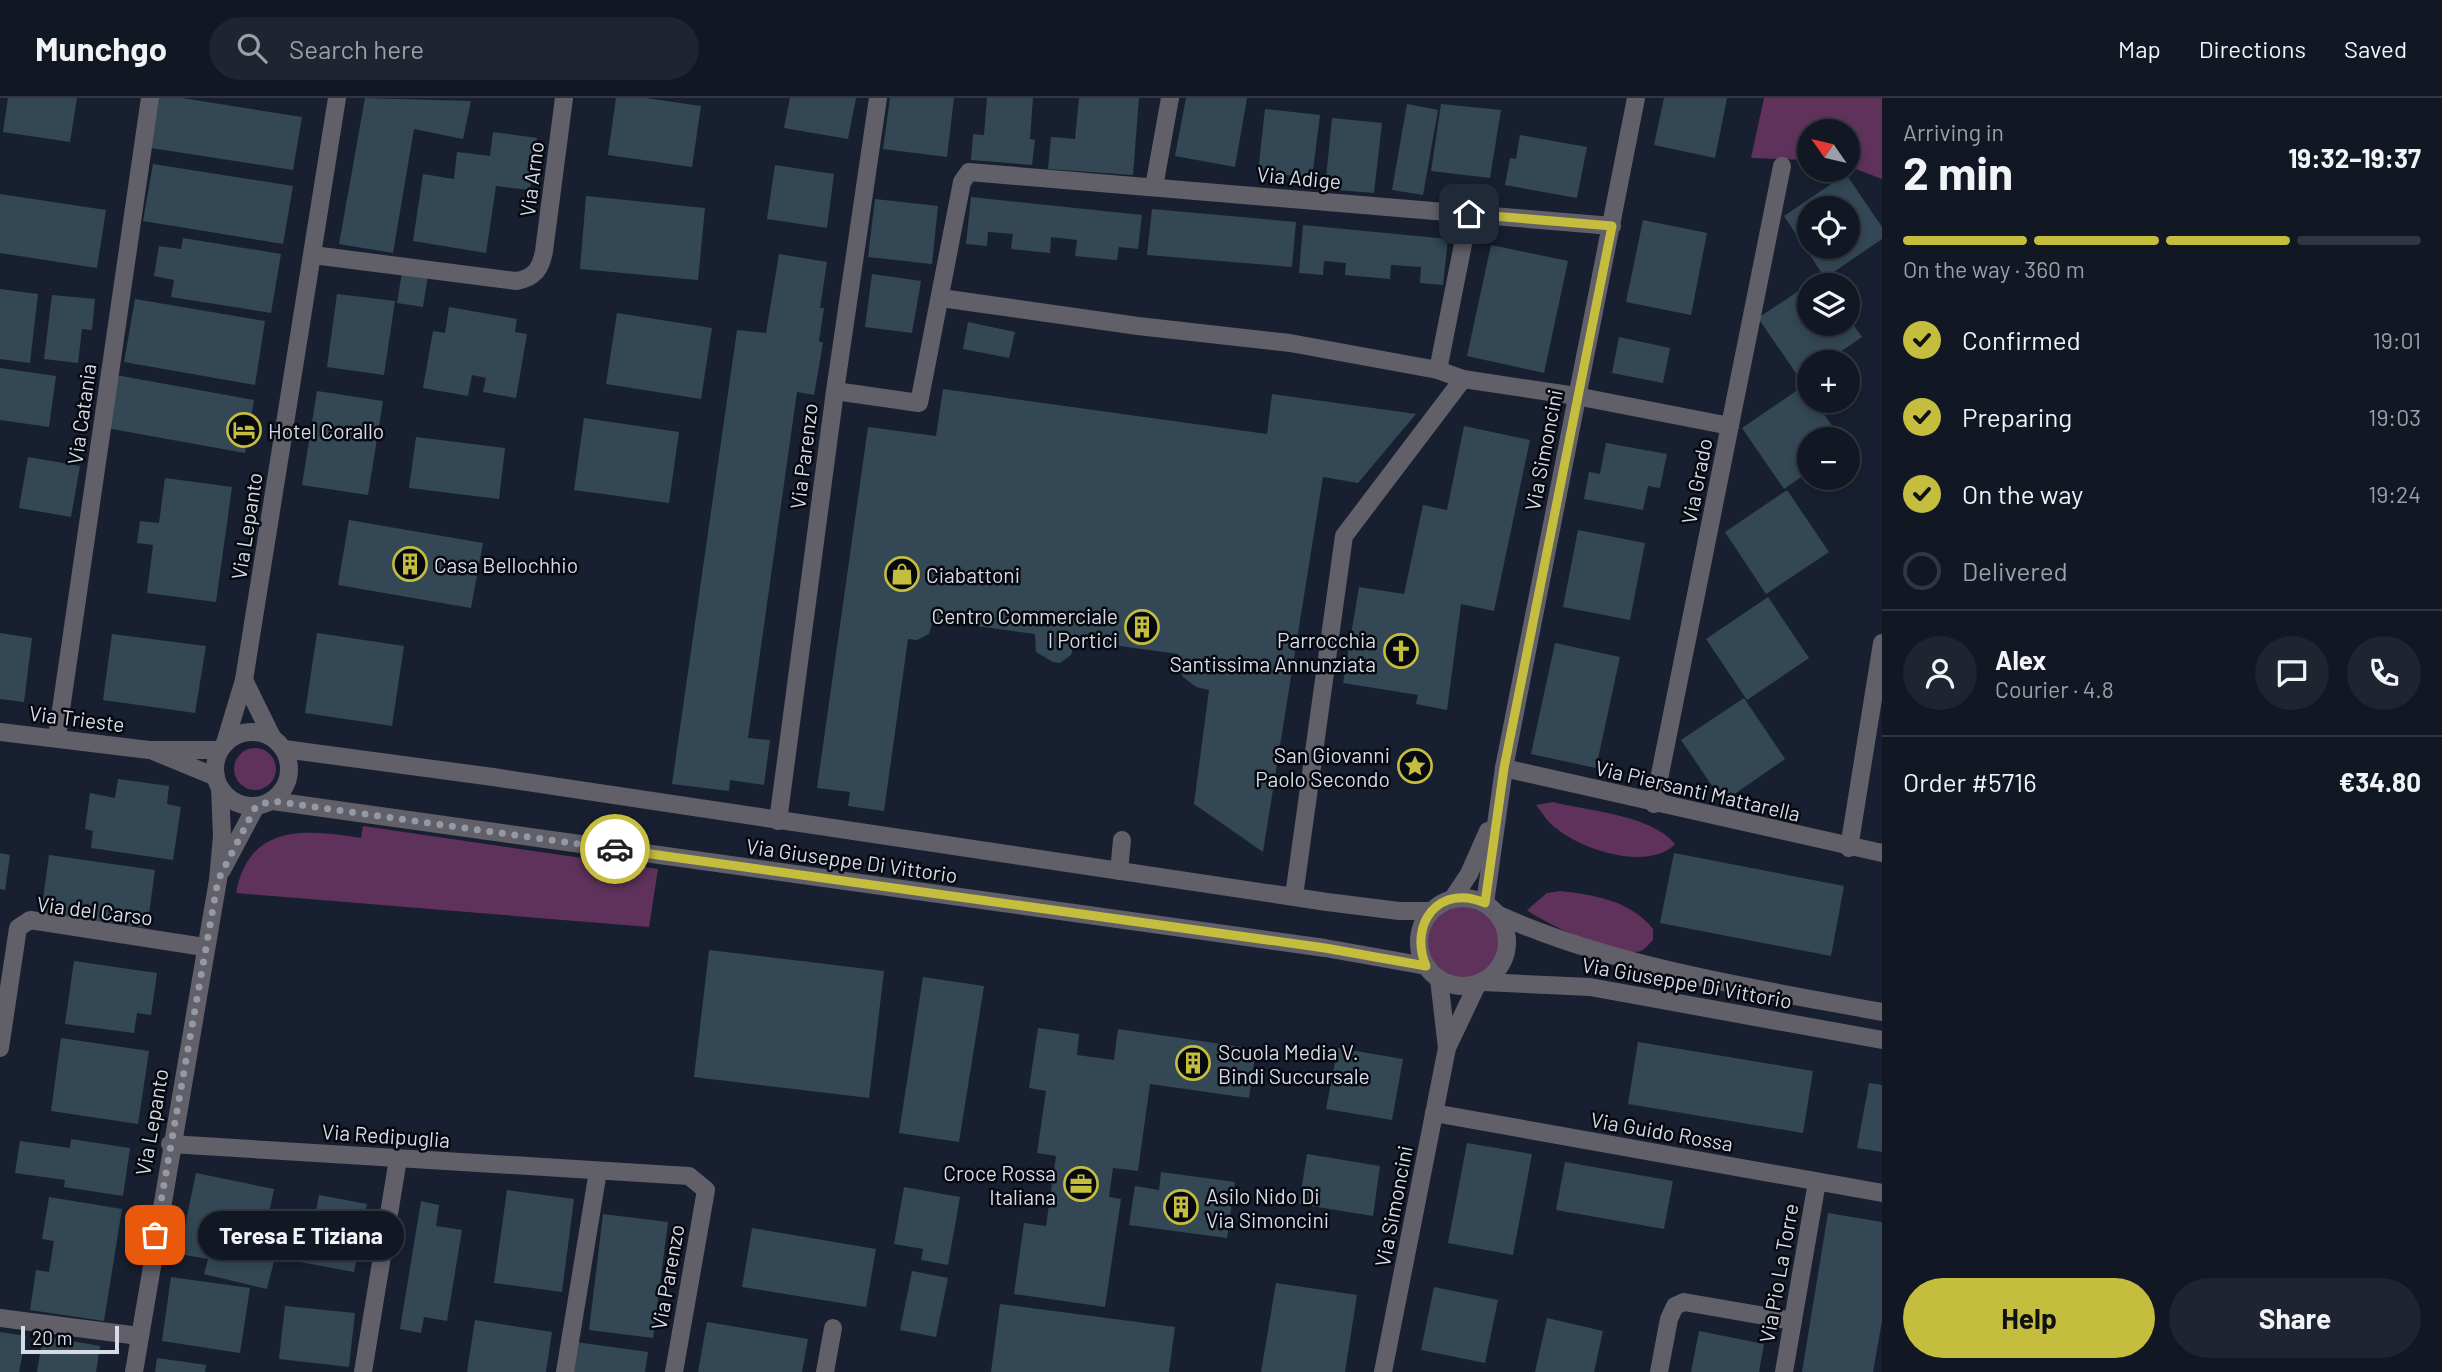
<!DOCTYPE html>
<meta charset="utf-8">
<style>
:root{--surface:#121724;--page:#1f2431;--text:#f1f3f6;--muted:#9c9fa6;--line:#313641;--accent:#c4bd3e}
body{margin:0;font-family:Barlow,sans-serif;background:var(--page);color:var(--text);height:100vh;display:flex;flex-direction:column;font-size:26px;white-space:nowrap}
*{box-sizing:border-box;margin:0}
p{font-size:23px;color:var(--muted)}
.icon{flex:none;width:38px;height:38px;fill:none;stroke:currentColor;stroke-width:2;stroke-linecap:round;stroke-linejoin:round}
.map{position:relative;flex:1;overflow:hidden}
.details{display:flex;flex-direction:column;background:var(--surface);width:560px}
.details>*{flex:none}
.needle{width:46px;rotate:304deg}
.controls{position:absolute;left:1797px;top:21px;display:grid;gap:14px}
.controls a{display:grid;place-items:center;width:63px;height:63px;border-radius:50%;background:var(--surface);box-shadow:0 4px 10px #0003,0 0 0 2px var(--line);font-size:35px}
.scale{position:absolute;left:21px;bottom:18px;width:98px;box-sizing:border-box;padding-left:7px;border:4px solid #d6dbe6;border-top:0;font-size:19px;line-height:24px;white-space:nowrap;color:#d6dbe6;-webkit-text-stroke:5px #070910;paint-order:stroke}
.pin{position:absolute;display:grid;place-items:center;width:60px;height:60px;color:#fff;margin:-30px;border-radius:14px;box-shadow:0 4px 10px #0006}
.courier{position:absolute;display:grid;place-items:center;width:70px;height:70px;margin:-35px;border:5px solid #c4bd3e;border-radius:50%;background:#fff;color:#222;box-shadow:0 2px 9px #0007}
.bubble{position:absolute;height:49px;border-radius:24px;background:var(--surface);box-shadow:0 4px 10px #0003,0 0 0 2px var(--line);font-size:23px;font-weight:700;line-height:49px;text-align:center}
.overview em{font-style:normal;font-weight:700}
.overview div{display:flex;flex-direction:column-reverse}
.overview{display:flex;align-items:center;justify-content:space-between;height:119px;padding:0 21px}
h1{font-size:46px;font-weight:700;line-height:52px}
.bar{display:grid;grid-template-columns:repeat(4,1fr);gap:10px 7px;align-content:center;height:84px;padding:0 21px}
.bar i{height:9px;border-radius:5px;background:var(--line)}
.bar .current{background:var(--accent)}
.bar p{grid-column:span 4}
.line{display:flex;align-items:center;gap:18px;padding:0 21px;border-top:2px solid var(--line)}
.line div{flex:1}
.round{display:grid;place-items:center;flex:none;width:74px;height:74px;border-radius:37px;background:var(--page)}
ol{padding:0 21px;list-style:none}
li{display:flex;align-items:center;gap:21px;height:77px}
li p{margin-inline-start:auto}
li .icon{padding:7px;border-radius:50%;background:var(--accent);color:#111;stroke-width:4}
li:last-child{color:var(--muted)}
li i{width:38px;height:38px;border:4px solid var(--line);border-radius:50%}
.action{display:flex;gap:14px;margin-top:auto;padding:14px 21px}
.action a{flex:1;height:80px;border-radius:42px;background:var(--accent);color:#111;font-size:28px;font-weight:700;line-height:80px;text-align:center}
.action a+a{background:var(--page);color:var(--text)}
header{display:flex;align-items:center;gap:42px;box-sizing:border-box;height:98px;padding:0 35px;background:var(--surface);border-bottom:2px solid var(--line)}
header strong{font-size:33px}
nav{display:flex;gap:38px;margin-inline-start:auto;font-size:24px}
.search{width:490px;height:63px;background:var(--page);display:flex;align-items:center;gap:18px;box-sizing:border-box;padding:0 24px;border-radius:38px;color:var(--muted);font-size:26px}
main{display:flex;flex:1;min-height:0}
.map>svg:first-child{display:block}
.green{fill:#5f325b}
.building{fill:#334854;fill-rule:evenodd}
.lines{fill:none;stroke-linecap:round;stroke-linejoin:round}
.service{stroke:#615f68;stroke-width:18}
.minor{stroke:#615f68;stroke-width:18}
.tertiary{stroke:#615f68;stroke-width:18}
.done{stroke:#9499a6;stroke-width:7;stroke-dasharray:0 12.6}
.route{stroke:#c4bd3e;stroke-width:9}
.labels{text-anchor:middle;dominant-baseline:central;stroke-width:5;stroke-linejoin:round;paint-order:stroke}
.street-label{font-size:21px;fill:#d6dbe6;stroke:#070910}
.poi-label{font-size:21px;fill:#d6dbe6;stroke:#070910;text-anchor:start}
</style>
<header>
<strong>Munchgo</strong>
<div class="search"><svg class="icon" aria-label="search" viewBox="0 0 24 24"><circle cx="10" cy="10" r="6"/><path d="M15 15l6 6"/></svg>Search here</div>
<nav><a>Map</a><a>Directions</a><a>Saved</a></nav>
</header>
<main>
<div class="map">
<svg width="1882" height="1274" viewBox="0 0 1882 1274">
<rect width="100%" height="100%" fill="#181f30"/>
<g class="green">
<path d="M1764,0H1882V81L1848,68V33H1810L1809,62L1751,60Z"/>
<circle cx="255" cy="671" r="21"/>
<path d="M1553,704C1588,713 1652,717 1675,746C1647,775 1575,750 1550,725C1545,720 1541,713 1536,707Z"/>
<path d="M363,728L658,771L649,829L236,795C249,725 306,731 361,740Z"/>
<path d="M1560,793C1594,797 1630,802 1653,831V842C1650,845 1645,851 1641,853C1620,861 1544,825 1527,812L1547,795Z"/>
<circle cx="1464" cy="844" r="41"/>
</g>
<g class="building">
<path d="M8,0H77L70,44L3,34Z"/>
<path d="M159,0H182L302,19L293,72L151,50Z"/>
<path d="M365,0L471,3L463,41L414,31L393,155L339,146Z"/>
<path d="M616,0H646L701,8L692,69L608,57Z"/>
<path d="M790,0H856L848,41L784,30Z"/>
<path d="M890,0H954L947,59L883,51Z"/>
<path d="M987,0H1033L1030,41L1035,42L1032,67L971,62L973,36L984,37Z"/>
<path d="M1079,0H1139L1133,77L1048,71L1051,39L1075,41Z"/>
<path d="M1186,0H1247L1235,69L1175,58Z"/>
<path d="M1664,0H1727L1715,60L1654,47Z"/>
<path d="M1407,6L1438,12L1423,97L1392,92Z"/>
<path d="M1441,6L1501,12L1490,80L1431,73Z"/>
<path d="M1265,11L1320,17L1312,80L1258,74Z"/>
<path d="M1332,20L1382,25L1374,95L1325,91Z"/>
<path d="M493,34L537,40L530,92L496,88L486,155L413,143L423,76L454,81L457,54L490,58Z"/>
<path d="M1520,37L1587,49L1577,100L1505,87L1510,60L1516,61Z"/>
<path d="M153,66L293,88L283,146L143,123Z"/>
<path d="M775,67L834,76L827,130L767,121Z"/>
<path d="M1846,76L1882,129V141L1825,180L1784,118ZM1810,110H1848V149H1810Z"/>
<path d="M0,96L106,112L97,170L0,155Z"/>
<path d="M586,98L705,110L698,182L580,171Z"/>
<path d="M971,99L1142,117L1138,151L1119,149L1117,162L1075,158L1077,142L1051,139L1050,155L1011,151L1013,136L988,134L987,148L966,146Z"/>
<path d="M875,101L938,108L932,166L868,159Z"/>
<path d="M1152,111L1296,124L1292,169L1147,157Z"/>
<path d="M1643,122L1707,135L1691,217L1626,204Z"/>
<path d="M1303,127L1448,141L1443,187L1420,185L1421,169L1391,167L1390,181L1345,177L1346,165L1324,163L1323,177L1299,175Z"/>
<path d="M183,140L281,156L271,215L171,199L174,182L154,178L159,148L181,151Z"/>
<path d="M1491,147L1568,163L1544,275L1467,258Z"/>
<path d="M779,156L827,164L820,210H824L819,243L823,245L814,297L797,294L748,640L770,642L764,687L730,682L729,693L672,686L737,232L766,235Z"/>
<path d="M402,174L428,178L423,209L397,205Z"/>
<path d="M872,176L921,183L912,235L865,229Z"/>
<path d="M1821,178L1827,187H1810V226H1848V219L1862,239L1825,264H1810V275L1800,281L1758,220Z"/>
<path d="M0,191L38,196L30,265L0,261Z"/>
<path d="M337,196L395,203L384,277L327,269Z"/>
<path d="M52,197L95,201L92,232L82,231L78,265L44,261Z"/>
<path d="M135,201L265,223L255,287L124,264Z"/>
<path d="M449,209L517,221L515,234L527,236L516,300L483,294L486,280L472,277L468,298L423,290L433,233L445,235Z"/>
<path d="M617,215L712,230L701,301L606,286Z"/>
<path d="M968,224L1015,234L1009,260L963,251Z"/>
<path d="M1619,239L1670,250L1663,285L1612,275Z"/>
<path d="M0,270L56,278L49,329L0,322Z"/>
<path d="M116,277L254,302L245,355L106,330Z"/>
<path d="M1805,287L1810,294V303H1815L1841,341H1810V373L1784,391L1742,330Z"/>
<path d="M943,291L1267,336L1272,296L1416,316L1358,385L1323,379L1263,754L1194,706L1209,592L1196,589L1183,579L1177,564L1178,556L1076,542L1071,557L1060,565L1053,564L1036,554L1035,536L933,522L929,536L917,542L908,541L884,713L848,708L850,694L817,690L868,329L936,338Z"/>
<path d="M317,293L383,303L368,397L302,387Z"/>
<path d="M584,320L679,334L669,405L574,392Z"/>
<path d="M1464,328L1530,342L1494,513L1461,506L1447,612L1416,606L1418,597L1343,585L1359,489L1404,496L1423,407L1447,412Z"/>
<path d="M416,339L505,350L499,401L409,390Z"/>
<path d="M1606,345L1667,356L1660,390L1648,388L1643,412L1584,401L1589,374L1600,376Z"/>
<path d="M28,359L80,368L71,419L19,410Z"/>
<path d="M165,380L232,389L216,504L147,495L153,447L137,445L140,423L159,425Z"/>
<path d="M1787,392L1829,454L1766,496L1725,434Z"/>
<path d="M349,422L483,445L471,510L338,487Z"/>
<path d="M1578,432L1645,445L1630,522L1563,509Z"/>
<path d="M1768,499L1809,560L1747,602L1706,541Z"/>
<path d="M0,535L32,540L24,604L0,601Z"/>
<path d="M317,535L404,548L392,628L305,615Z"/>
<path d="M112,536L206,548L195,615L103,602Z"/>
<path d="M1555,545L1620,559L1596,670L1531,656Z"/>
<path d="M1744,600L1785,661L1723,704L1681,642Z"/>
<path d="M118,681L169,688L167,706L181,709L173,762L91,750L93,733L85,731L90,695L115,700Z"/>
<path d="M0,755L10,757L5,792L0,791Z"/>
<path d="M1674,755L1844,788L1831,858L1660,825Z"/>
<path d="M49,757L155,772L147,830L41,816Z"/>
<path d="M709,852L884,873L869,1000L694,979Z"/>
<path d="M74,863L157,875L151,917L137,915L134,935L65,926Z"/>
<path d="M923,879L984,888L959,1044L899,1035Z"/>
<path d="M1038,930L1079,936L1077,957L1114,962L1118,931L1256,951L1249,1000L1150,986L1138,1073L1113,1070L1109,1099L1121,1101L1105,1209L1014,1196L1024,1125L1046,1128L1056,1058L1037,1055L1046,993L1029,990Z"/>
<path d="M61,940L149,953L138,1026L51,1013Z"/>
<path d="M1638,944L1813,973L1803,1035L1628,1006Z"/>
<path d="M1338,950L1403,961L1392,1022L1326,1011Z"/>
<path d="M1869,985L1882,987V1054L1857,1050Z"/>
<path d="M71,1041L130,1050L123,1098L64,1089L65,1082L15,1075L20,1043L70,1050Z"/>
<path d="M1467,1045L1532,1056L1513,1157L1448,1145Z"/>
<path d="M1307,1056L1380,1068L1373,1118L1299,1106Z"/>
<path d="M1565,1064L1673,1083L1664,1131L1556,1112Z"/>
<path d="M1161,1074L1235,1084L1227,1140L1129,1127L1135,1088L1159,1092Z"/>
<path d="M196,1075L274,1091L267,1125L248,1121L243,1147L276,1155L267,1191L204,1176L208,1161L179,1156Z"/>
<path d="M904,1089L960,1099L948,1167L921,1162L923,1151L894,1146Z"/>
<path d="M507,1092L574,1101L562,1194L494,1185Z"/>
<path d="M319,1097L367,1106L354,1174L300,1164L305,1138L311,1140Z"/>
<path d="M49,1099L122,1111L104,1223L30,1212L36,1172L49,1174L54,1143L42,1141Z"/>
<path d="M421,1103L439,1107L436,1128L462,1132L447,1223L424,1219L421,1235L400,1231Z"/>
<path d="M1828,1115L1882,1124V1223L1873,1274H1802Z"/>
<path d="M603,1116L668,1124L653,1240L589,1232Z"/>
<path d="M752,1130L876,1151L866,1209L742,1189Z"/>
<path d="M912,1173L948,1180L936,1239L900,1232Z"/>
<path d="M171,1179L250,1190L240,1255L162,1243Z"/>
<path d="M1276,1185L1357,1197L1345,1274H1261Z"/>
<path d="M1434,1189L1498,1202L1485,1265L1421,1252Z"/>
<path d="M1000,1206L1175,1229L1169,1274H991Z"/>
<path d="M285,1208L355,1215L349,1269L279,1261Z"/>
<path d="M1547,1220L1603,1233L1594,1274H1535Z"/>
<path d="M475,1222L552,1234L546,1274H467Z"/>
<path d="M707,1224L808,1241L802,1274H698Z"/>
<path d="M1699,1233L1764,1246L1759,1274H1691Z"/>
<path d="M0,1234L26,1238L19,1274H0Z"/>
<path d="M43,1238L100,1248L96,1274H37Z"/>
<path d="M576,1244L648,1254L645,1274H571Z"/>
<path d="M157,1260L206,1267L205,1274H155Z"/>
</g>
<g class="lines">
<g class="service">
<path d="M1654,706L1782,68"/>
<path d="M1119,773L1122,742"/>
<path d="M1294,798L1344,438L1463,281"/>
</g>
<g class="minor">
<path d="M1154,89L1170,0"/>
<path d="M313,157L516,183C535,180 541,170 544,153L564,0"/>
<path d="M941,200L1138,228L1290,245L1438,272L1463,281L1576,298L1730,328"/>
<path d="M1438,272L1469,116"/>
<path d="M835,293L919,305L962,84L969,74L1612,128"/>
<path d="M57,639L150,0"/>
<path d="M1504,670L1882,755"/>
<path d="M778,723L835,293L878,0"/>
<path d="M1849,750L1882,545"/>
<path d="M0,950L18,830L30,822L204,849"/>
<path d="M1434,1015L1882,1095"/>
<path d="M170,1046L689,1078L706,1092L674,1274"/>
<path d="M0,1220L139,1238"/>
<path d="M363,1274L398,1061"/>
<path d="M565,1274L598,1073"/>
<path d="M825,1274L833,1230"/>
<path d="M1659,1274L1669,1221L1675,1208L1684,1204L1793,1223"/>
<path d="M1784,1274L1817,1084"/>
</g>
<g class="tertiary">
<path d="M244,582L272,639"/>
<circle cx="252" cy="671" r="37"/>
<path d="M0,634L149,652H220"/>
<path d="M225,645L244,582L337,0"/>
<path d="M284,651L493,679L1327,804L1399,813H1431"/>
<path d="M153,653L216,679"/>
<path d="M273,703L1325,850L1426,868"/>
<path d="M222,772L256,708"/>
<circle cx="1463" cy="844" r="44"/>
<path d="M1453,800L1469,776L1488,733"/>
<path d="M1485,805L1504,670L1636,0"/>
<path d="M1499,817C1614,869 1758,891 1882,914"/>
<path d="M1439,881L1447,950"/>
<path d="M1483,884L1590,889L1882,942"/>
<path d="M134,1274L218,782L222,738L220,690"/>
<path d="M1383,1274L1447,950L1477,887"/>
</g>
</g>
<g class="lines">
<path class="done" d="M155,1137L218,782L256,708L272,703L615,751"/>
<path class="route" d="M615,751L1325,850L1426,868C1408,825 1440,785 1485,805L1504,670L1612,128L1469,116"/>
</g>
<defs>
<g id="hotel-ring" transform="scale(1.75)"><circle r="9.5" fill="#070910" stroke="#c4bd3e" stroke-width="1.5"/><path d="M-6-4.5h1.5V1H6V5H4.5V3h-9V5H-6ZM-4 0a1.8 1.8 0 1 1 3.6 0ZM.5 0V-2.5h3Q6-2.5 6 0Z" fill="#c4bd3e"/></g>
<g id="building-ring" transform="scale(1.75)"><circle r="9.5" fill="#070910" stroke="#c4bd3e" stroke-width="1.5"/><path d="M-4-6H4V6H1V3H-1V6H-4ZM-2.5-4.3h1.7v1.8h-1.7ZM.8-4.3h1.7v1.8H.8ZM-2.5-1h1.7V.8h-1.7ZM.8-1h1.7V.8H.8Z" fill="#c4bd3e"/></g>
<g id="shop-ring" transform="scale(1.75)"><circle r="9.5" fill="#070910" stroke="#c4bd3e" stroke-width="1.5"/><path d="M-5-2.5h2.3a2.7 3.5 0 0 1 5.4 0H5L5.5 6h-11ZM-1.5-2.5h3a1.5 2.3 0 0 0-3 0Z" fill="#c4bd3e"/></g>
<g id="church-ring" transform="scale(1.75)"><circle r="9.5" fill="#070910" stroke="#c4bd3e" stroke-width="1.5"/><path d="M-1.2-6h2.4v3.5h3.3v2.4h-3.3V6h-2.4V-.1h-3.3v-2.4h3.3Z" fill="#c4bd3e"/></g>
<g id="sight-ring" transform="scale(1.75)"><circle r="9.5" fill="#070910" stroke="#c4bd3e" stroke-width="1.5"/><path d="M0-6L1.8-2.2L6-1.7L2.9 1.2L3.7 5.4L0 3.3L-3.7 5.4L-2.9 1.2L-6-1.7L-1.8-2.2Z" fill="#c4bd3e"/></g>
<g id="office-ring" transform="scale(1.75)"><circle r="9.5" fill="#070910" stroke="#c4bd3e" stroke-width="1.5"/><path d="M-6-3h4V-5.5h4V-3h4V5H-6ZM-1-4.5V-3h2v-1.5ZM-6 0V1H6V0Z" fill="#c4bd3e"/></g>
</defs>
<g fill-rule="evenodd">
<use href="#hotel-ring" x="244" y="332"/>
<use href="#building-ring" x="410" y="466"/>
<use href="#shop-ring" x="902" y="476"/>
<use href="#building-ring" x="1142" y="529"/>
<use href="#church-ring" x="1401" y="553"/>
<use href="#sight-ring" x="1415" y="668"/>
<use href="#building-ring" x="1193" y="965"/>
<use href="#office-ring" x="1081" y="1086"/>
<use href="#building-ring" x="1181" y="1109"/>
</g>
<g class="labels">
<g class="street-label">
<text transform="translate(1299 79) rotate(5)">Via Adige</text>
<text transform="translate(531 81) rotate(-83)">Via Arno</text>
<text transform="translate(81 316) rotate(-82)">Via Catania</text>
<text transform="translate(1543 352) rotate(-79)">Via Simoncini</text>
<text transform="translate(803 358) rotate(-83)">Via Parenzo</text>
<text transform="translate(1696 383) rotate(-79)">Via Grado</text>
<text transform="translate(246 428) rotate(-81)">Via Lepanto</text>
<text transform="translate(77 620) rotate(7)">Via Trieste</text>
<text transform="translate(1698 692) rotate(13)">Via Piersanti Mattarella</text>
<text transform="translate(852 762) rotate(8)">Via Giuseppe Di Vittorio</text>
<text transform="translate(95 812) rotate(7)">Via del Carso</text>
<text transform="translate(1687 884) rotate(10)">Via Giuseppe Di Vittorio</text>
<text transform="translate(151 1024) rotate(-80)">Via Lepanto</text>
<text transform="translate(1662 1033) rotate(10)">Via Guido Rossa</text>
<text transform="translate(386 1037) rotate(4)">Via Redipuglia</text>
<text transform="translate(1393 1108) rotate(-79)">Via Simoncini</text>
<text transform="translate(1778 1175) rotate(-80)">Via Pio La Torre</text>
<text transform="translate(667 1179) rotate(-80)">Via Parenzo</text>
</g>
<g class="poi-label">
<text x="268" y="332">Hotel Corallo</text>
<text x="434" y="466">Casa Bellochhio</text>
<text x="926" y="476">Ciabattoni</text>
<text x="1118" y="517" text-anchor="end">Centro Commerciale<tspan x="1118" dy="24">I Portici</tspan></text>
<text x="1376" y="541" text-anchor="end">Parrocchia<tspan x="1376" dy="24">Santissima Annunziata</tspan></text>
<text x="1390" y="656" text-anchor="end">San Giovanni<tspan x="1390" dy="24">Paolo Secondo</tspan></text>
<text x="1218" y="953">Scuola Media V.<tspan x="1218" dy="24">Bindi Succursale</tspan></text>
<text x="1056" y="1074" text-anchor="end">Croce Rossa<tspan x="1056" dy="24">Italiana</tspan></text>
<text x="1206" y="1097">Asilo Nido Di<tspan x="1206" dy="24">Via Simoncini</tspan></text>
</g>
</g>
</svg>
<div class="controls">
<a><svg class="needle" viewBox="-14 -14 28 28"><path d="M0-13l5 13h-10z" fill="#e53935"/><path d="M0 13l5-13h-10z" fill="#9c9fa6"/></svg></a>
<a><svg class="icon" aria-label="locate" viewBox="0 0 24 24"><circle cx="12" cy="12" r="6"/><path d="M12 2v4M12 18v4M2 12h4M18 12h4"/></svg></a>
<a><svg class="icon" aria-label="layers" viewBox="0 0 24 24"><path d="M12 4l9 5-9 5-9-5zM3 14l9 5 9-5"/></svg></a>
<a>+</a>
<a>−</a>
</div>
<div class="scale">20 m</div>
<div class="pin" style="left:155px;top:1137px;background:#ea580c"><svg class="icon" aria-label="bag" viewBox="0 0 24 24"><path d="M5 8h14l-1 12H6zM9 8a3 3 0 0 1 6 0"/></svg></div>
<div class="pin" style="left:1469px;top:116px;background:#1f2937"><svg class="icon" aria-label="home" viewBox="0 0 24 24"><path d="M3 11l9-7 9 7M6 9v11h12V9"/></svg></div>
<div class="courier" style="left:615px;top:751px"><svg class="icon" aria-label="car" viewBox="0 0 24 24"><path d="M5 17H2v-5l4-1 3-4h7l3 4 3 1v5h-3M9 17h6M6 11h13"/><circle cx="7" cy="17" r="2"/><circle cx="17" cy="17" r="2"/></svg></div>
<div class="bubble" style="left:198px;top:1113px;width:206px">Teresa E Tiziana</div>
</div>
<section class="details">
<div class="overview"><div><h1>2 min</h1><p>Arriving in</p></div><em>19:32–19:37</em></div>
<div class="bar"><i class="current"></i><i class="current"></i><i class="current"></i><i></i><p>On the way · 360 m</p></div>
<ol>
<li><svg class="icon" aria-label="check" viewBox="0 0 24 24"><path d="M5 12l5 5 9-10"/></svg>Confirmed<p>19:01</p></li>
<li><svg class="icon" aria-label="check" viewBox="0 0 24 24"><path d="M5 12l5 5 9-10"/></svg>Preparing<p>19:03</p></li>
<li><svg class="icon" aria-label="check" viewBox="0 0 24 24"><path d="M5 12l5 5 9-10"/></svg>On the way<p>19:24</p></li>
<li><i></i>Delivered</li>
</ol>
<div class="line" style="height:126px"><a class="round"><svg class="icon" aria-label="person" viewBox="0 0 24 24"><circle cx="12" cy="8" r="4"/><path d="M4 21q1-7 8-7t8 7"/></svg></a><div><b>Alex</b><p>Courier · 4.8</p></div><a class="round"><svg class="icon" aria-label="chat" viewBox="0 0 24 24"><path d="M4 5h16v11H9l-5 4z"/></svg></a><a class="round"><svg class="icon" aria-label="phone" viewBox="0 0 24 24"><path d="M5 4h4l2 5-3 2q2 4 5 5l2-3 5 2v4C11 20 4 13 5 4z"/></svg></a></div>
<div class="line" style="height:91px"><div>Order #5716</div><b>€34.80</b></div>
<div class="action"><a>Help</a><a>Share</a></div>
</section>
</main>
